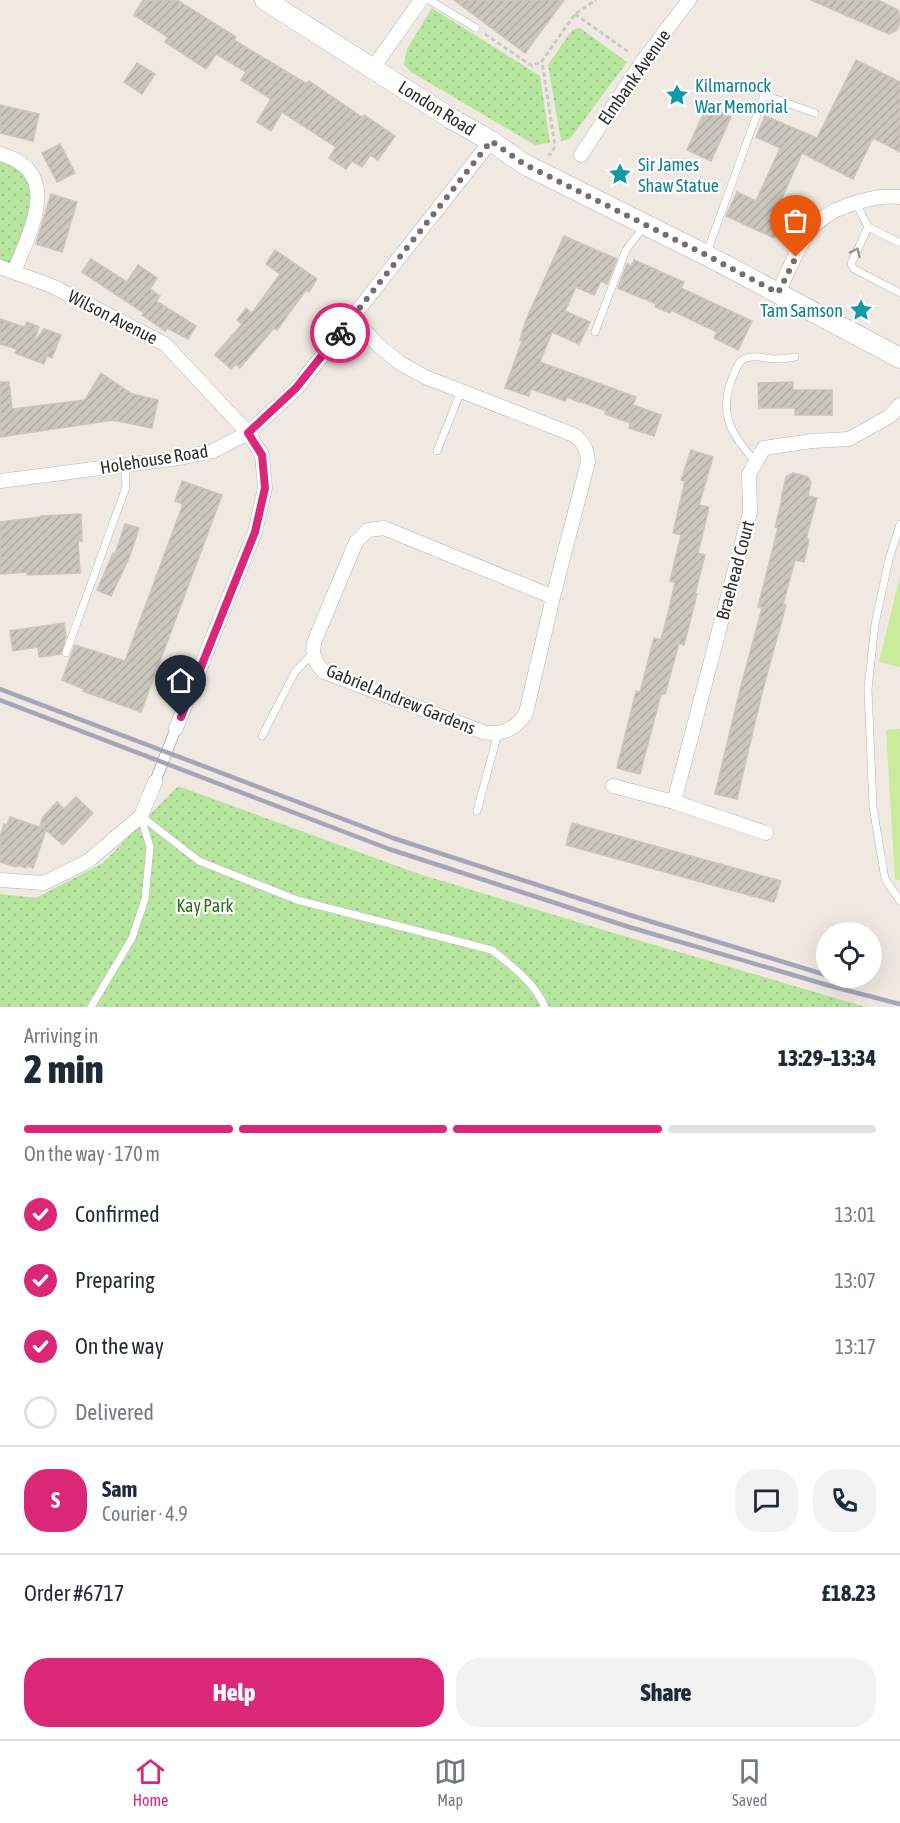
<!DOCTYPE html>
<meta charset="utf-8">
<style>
:root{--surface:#fff;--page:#f2f2f3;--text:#1f2937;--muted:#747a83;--line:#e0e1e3;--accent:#db2777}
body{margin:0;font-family:"Asap Condensed",sans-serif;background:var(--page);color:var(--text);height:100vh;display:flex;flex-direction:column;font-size:22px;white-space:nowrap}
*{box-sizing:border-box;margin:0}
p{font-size:20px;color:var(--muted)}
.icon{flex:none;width:33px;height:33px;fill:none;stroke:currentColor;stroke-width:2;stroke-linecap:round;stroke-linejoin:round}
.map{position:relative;height:1007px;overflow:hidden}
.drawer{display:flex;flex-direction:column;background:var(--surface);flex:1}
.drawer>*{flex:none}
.buttons{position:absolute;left:816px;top:922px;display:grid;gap:12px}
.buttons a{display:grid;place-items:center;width:66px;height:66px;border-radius:50%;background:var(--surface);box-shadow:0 6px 24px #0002;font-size:30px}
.pin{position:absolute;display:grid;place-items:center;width:51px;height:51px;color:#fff;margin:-62px -26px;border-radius:50% 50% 50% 0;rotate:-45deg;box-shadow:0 0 6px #0007}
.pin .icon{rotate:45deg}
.courier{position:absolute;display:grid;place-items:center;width:60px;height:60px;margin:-30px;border:4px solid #db2777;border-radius:50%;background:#fff;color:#222;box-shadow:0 2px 8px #0007}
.head em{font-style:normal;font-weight:800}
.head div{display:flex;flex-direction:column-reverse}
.head{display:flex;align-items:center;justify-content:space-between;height:102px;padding:0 24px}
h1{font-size:39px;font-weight:800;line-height:45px}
.bar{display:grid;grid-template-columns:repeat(4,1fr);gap:9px 6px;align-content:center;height:72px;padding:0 24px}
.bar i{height:8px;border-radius:4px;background:var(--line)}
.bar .on{background:var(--accent)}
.bar p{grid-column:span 4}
.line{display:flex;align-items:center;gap:15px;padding:0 24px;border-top:2px solid var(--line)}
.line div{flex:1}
.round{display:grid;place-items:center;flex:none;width:63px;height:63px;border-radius:24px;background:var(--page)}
ol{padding:0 24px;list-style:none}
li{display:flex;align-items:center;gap:18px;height:66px}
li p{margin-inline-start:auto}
li .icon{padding:6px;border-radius:50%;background:var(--accent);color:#fff;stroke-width:4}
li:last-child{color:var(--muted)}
li i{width:33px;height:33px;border:3px solid var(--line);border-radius:50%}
.primary-button{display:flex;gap:12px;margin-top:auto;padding:12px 24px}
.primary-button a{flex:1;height:69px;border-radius:24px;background:var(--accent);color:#fff;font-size:24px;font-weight:800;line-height:69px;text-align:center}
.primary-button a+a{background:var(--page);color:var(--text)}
.tabs{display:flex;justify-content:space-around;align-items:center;height:84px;border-top:2px solid var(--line);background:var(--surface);font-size:16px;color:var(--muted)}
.tabs a{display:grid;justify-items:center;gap:3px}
.tabs .on{color:var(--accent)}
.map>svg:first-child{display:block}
.grass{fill:url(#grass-dots)}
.pitch{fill:#c9ec9a}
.building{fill:url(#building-hatch);stroke:#cbc5ba;stroke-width:1.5}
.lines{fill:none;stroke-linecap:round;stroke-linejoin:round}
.service-casing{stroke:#b4b7c1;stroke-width:8}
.pedestrian-casing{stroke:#b4b7c1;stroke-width:12}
.minor-casing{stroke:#b4b7c1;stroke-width:15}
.secondary-casing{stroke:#b4b7c1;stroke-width:21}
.path{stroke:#c9c9c9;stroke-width:3;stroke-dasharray:4.5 3;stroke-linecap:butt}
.service{stroke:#fff;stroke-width:7}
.pedestrian{stroke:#fff;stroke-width:10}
.minor{stroke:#fff;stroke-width:14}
.secondary{stroke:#fff;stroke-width:20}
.rail{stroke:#a3a6b8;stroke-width:4.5}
.oneway{stroke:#969696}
.done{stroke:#726f6d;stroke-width:6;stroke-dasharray:0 10.8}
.route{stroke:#db2777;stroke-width:8}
.labels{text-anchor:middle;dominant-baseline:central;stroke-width:4.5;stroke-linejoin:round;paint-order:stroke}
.street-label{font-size:18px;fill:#2e2e2e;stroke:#fff}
.culture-label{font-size:18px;fill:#0d838f;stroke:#fff;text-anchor:start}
.park-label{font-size:18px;fill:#2c6e1b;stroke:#fff}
</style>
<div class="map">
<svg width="900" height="1007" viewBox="0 0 900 1007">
<defs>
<pattern id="grass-dots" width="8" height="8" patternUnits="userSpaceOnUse" patternTransform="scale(1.5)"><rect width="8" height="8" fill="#b6e59e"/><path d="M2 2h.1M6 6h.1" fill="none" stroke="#9dc588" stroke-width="1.8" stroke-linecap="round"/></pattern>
<pattern id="building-hatch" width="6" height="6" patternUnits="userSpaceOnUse" patternTransform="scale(1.5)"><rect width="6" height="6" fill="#cbc7bf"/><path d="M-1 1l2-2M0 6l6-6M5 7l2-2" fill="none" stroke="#afaba4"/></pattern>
</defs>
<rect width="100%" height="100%" fill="#efe9e1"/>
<g class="grass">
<path d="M432,8L540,76L550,143L535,145L411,72L404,65L407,49Z"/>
<path d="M580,28L627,62L570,139L561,141L548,65L572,30Z"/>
<path d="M0,154L7,156L37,187L14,272L0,267Z"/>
<path d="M178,786L419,874L607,931L866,1007H0V894L36,898L103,863Z"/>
</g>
<g class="pitch">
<path d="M900,576V667L879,662Z"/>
<path d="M900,729V880H895L886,730Z"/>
</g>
<g class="building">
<path d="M143,0H177L236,37L234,40L307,84L309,81L362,117L364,115L395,136L378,160L370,155L362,167L352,161L346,169L329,158L336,147L282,112L271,131L257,122L271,99L241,80L246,72L216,54L206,69L165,42L168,37L134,15Z"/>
<path d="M454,0H564L525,53Z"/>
<path d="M811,0H878L898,10L900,21L897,30L889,34Z"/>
<path d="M856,60L900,82V152L873,138L853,179L802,153L777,209L785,213L774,238L726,216L737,192L756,201L780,148L756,137L765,116L817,138Z"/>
<path d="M137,63L155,74L142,94L124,82Z"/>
<path d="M0,105L39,114L33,141L0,133Z"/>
<path d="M707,106L731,117L711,161L687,150Z"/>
<path d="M60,144L75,173L57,182L42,153Z"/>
<path d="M51,194L77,202L62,252L36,244Z"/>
<path d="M564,236L617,259L607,284L601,281L594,295L576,287L565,311L590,322L579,344L552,332L540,362L636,397L633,405L661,415L654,436L629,428L630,423L605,414L606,411L579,401V402L567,397L565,401L531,389L529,396L505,388L522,341L520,340L526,320Z"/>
<path d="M275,250L317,279L309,292L306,290L277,330L274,328L240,368L236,364L231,369L215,355L242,324L237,320L246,308L252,313L280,274L266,264Z"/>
<path d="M91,259L127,282L138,265L157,278L150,289L160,296L156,301L196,326L188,339L167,328L165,331L142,315L144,313L82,272Z"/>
<path d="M634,260L684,282L681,288L752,321L738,350L714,338L717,332L671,310L670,313L655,307L656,304L618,288L627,264L632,266Z"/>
<path d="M0,319L25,327L27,322L39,327L33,344L44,329L61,335L52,358L47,356L44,364L15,353L17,349L0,344Z"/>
<path d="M101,373L132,394L158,400L152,428L113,420L0,437V382H9L12,409L85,400Z"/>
<path d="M793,382V390H832V415H795V408H759L758,383Z"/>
<path d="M691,450L713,457L699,505L709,507L698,553L705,555L695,594H697L684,645L679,643L665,694H661L640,774L617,768L636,691L640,692L654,638L661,640L669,609L675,582L670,581L681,535L673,533L685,481L681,480Z"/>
<path d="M793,473L808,477L811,482L808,496L817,498L806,539H809L804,562L795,560L783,604L786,605L762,693L737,799L715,794L740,690L762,608L758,607L778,528L775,527L782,500H781L786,477Z"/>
<path d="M182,481L222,495L141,712L83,691L84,689L62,680L75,645L125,661L183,504L175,501Z"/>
<path d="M81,514L82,541H78L80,573L27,575V572L0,574V522L41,517V516Z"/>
<path d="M125,524L139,528L129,558L111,596L97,590L113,553L115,554Z"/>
<path d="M64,623L66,636L61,654L39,657L38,647L13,651L10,631Z"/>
<path d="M76,797L93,813L63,845L46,830L33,868L26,865V868L17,865L16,867L0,862V837L4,824L7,825L10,817L45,829L40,825L43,817L57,802L64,809Z"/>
<path d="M572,823L781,881L774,902L566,845Z"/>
</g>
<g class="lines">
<g class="service-casing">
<g id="service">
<path d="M429,0L476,28"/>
<path d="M856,203L868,227L900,243"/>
<path d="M868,227L851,264L854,269L900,293"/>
<path d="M707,252L764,95L815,113"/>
<path d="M595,332L626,250L644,226"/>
<path d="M437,451L461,391"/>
<path d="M756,462C730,434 717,412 734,374C737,369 738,361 744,359C755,354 765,359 777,359C783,359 789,358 795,357"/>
<path d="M900,524L889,559L875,624L868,689L873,807L885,879L900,901"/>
<path d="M66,653L126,487L125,465"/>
<path d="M262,736L295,672L313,653"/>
<path d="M477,811L498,733"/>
<path d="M141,816L199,861L297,900L492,950C513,967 534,982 545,1007"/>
<path d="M91,1007L132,938L145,899L150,847L141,817"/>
</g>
</g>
<g class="pedestrian-casing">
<path id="pedestrian" d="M155,782L176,728"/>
</g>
<g class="minor-casing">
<g id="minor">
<path d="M373,68L421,0"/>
<path d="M0,154C64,172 30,230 14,272"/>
<path d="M581,155L642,62L689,0"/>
<path d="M0,267L52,286L165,344L248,433L262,455L265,488L255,532L176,728"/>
<path d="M778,293C787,274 802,236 817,223C829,212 843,206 858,202C873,198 885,195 900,197"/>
<path d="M352,317L379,346L400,363L425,377L574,435C584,443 587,449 588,462L553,597L526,713C516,729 501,736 483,732L324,672C314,663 311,653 315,640L356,542L368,530L384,528L553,597"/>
<path d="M0,481L179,458L213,451L248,433L296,389L491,141"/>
<path d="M613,786L674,802L766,833"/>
<path d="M674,802L750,512L749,474L764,448L812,441L849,439L890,416L900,405"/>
<path d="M0,880L44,883L88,861L141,816L155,782"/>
</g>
</g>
<g class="secondary-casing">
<path id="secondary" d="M265,0L452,119L491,141L524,164L706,255L900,358"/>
</g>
<g class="path">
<path d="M575,14L630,53"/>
<path d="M485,34L532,66L542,61"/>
<path d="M548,154L550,155L555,146L542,61L575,14L596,0"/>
</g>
<use href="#service" class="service"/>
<use href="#pedestrian" class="pedestrian"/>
<use href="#minor" class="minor"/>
<use href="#secondary" class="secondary"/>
<g class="rail">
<path d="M0,689L393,838L633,916L826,975"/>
<path d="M0,700L389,849L629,927L834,987L900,1004"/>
<path d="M836,978L860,984"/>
</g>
</g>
<defs><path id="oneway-chevron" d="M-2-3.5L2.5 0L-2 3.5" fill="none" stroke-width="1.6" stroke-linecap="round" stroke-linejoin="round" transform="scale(1.5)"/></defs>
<use class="oneway" href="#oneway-chevron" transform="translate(856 252) rotate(-65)"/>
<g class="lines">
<path class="done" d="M340,333L491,141L524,164L706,255L778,293L796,257"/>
<path class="route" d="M181,717L255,532L265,488L262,455L248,433L296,388L340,333"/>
</g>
<defs>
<g id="sight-bare" transform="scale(1.8)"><path d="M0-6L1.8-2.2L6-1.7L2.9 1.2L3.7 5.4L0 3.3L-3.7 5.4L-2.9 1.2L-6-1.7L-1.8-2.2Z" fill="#0f9aa8" stroke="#fff" stroke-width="2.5" paint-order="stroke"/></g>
</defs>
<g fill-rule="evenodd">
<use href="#sight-bare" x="677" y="95"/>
<use href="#sight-bare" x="620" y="174"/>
<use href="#sight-bare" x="861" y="310"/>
</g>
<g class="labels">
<g class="street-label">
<text transform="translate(634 77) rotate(-55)">Elmbank Avenue</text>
<text transform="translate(437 108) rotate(32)">London Road</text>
<text transform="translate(113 317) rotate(27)">Wilson Avenue</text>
<text transform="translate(154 459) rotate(-9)">Holehouse Road</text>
<text transform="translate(735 570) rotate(-75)">Braehead Court</text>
<text transform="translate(401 699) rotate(22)">Gabriel Andrew Gardens</text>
</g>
<g class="culture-label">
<text x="695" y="85">Kilmarnock<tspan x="695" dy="21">War Memorial</tspan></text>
<text x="638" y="164">Sir James<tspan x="638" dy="21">Shaw Statue</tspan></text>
<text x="843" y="310" text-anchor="end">Tam Samson</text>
</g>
<g class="park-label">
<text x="205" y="905">Kay Park</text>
</g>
</g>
</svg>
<div class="buttons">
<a><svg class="icon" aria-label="locate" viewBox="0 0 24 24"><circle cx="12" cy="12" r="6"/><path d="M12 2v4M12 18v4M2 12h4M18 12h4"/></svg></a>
</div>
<div class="pin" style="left:796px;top:257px;background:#ea580c"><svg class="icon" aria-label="bag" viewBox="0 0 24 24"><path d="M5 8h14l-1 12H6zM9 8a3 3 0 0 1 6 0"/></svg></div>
<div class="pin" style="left:181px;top:717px;background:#1f2937"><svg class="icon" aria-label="home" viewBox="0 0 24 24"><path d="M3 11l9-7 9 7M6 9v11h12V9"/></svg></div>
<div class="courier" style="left:340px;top:333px"><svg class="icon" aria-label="bike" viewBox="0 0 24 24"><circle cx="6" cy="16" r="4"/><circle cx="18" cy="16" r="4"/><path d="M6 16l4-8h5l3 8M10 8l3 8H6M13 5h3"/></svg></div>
</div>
<section class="drawer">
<div class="head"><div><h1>2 min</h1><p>Arriving in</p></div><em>13:29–13:34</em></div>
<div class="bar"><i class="on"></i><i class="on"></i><i class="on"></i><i></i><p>On the way · 170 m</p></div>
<ol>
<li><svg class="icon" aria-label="check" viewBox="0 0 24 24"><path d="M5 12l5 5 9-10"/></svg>Confirmed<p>13:01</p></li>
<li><svg class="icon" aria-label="check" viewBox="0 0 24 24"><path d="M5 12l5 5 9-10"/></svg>Preparing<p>13:07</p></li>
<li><svg class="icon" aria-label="check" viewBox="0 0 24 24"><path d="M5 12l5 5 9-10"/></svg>On the way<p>13:17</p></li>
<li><i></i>Delivered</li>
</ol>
<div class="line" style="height:108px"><b class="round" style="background:var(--accent);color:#fff">S</b><div><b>Sam</b><p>Courier · 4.9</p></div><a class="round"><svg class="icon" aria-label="chat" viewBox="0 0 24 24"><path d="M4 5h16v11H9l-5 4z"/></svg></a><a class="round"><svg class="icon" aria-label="phone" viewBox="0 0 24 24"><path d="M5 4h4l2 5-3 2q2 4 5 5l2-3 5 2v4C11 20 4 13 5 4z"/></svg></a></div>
<div class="line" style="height:78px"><div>Order #6717</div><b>£18.23</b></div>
<div class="primary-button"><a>Help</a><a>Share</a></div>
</section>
<nav class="tabs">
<a class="on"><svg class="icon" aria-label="home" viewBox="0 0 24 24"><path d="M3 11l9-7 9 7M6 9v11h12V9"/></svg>Home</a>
<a><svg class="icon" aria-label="map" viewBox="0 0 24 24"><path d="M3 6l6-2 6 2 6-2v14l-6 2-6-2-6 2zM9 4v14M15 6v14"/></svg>Map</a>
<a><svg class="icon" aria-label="saved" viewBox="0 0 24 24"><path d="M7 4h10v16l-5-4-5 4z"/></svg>Saved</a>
</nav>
